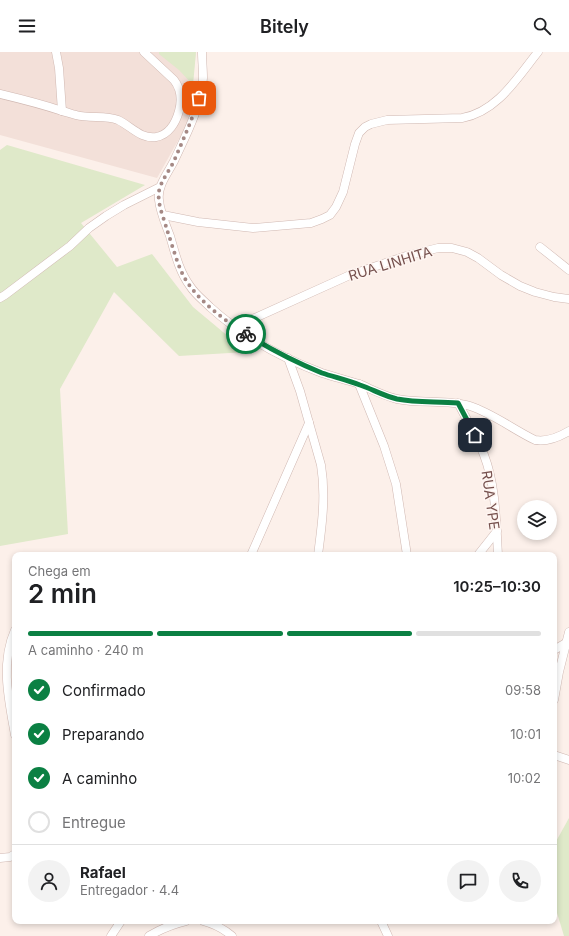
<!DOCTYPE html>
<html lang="pt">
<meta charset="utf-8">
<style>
:root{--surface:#fff;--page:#f2f2f2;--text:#202124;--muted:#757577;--line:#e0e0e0;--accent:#0b8043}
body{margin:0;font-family:Inter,sans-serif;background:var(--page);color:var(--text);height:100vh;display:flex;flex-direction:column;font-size:15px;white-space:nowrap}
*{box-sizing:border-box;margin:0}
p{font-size:13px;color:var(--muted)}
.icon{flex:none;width:22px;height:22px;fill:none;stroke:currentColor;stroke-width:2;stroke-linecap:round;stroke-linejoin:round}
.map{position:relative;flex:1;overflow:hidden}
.sheet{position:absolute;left:12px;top:500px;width:545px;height:372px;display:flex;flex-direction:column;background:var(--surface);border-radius:8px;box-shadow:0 2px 6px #0003}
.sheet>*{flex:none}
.tools{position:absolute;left:517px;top:448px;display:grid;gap:8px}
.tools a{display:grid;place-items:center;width:40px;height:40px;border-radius:50%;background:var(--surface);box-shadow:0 2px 6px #0003;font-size:20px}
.pin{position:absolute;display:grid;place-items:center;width:34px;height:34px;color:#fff;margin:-17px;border-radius:8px;box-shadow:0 2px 6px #0006}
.courier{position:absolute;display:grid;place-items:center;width:40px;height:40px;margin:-20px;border:3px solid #0b8043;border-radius:50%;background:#fff;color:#222;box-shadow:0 1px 5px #0007}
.headline em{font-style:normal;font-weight:600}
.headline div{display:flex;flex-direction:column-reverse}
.headline{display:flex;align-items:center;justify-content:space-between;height:68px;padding:0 16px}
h1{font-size:26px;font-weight:600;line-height:30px}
.bar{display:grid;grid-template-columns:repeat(4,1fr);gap:6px 4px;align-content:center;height:48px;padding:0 16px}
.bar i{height:5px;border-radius:3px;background:var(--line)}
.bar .on{background:var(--accent)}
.bar p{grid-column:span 4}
.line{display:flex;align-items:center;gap:10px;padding:0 16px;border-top:1px solid var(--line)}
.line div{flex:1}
.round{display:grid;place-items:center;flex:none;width:42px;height:42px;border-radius:21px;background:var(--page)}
ol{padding:0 16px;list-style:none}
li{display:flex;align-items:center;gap:12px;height:44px}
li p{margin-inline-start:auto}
li .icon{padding:4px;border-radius:50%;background:var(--accent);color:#fff;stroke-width:4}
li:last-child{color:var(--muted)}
li i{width:22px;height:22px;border:2px solid var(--line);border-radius:50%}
header{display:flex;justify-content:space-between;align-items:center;height:52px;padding:0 16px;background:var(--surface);font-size:18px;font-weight:600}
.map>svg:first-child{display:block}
.residential{fill:#f3e0d9}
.green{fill:#dfe9c9}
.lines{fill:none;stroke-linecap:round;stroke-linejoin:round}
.minor-casing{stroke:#d0b8b2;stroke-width:9}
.minor{stroke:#fff;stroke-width:8}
.done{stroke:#a58985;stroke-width:4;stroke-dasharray:0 7.2}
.route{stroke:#0b8043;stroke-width:5}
.labels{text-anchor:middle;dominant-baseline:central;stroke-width:3;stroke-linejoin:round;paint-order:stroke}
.street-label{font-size:14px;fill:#76514e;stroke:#fef5f1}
</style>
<header><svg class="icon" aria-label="menu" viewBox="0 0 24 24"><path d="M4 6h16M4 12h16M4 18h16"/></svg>Bitely<svg class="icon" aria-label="search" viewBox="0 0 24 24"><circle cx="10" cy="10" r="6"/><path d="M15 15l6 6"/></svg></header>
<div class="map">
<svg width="569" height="884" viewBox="0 0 569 884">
<rect width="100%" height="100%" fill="#fcf0ea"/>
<path class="residential" d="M0,0H196L188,71L157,126L0,83Z"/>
<g class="green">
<path d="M159,0H196L193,33L179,18L159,2Z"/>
<path d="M7,93L145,133L81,171L117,215L152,202L193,255L247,300L179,304L114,240L60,337L68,482L0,494V98Z"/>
<path d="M569,766V884H564L554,851V793Z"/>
</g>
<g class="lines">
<g class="minor-casing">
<g id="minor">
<path d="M56,0L59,16L62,59"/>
<path d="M202,0C202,8 203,17 203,26C201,55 186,83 174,109C168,121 157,134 159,148C160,160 166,173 170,184C175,201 179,219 190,234C195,242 203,248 210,255C242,284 282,306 322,321C334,325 347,328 359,332C371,337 384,344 397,347C421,352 447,347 470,354C492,361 514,378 535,388C547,390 559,385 569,379"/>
<path d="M0,42C21,47 41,52 62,59C67,60 71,62 76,63C90,67 105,63 118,68C131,74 140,87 156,85C169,83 176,70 179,59C182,48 181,37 174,28L144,0"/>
<path d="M163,163L198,170L253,176L311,171L322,167L330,163L336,155L343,140L355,92L359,81L365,75L371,72L387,68L462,66C497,60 517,26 538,0"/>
<path d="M540,195L569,218"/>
<path d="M0,246L5,243L70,194L89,176L106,164L124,153L160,135"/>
<path d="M256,266C254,276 254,282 260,290"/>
<path d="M235,275L350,223L406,204L438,196H452L467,200L478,206L501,223L520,234L535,240L554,245L569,247"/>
<path d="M288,306L300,339L321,413C326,443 322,473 318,503"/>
<path d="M359,332L384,394L396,432L407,503"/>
<path d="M458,351C467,368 477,385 484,403C496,434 496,470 498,503"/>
<path d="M251,503L309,371"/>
<path d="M478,503L497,479"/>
<path d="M15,578C0,611 9,649 15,683"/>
<path d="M554,598L566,591"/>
<path d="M554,648L559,620L569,580"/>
<path d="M554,703L569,708"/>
<path d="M0,806L10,805L15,802"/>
<path d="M203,869C214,872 224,877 232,884"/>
<path d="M381,869L388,884"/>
<path d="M111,884L121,869"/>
<path d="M149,884C161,877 173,872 186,869"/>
</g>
</g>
<use href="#minor" class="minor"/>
</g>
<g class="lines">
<path class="done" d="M199,46C192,68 183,88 174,109C169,119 161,129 159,139C157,152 164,166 167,178C172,192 176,208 182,221C193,245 224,268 246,282"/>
<path class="route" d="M246,282C270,297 295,310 322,321C334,325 347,328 360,333C372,337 384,344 397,347C417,351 438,349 458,351L475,383"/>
</g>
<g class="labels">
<g class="street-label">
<text transform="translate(390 211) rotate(-17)">RUA LINHITA</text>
<text transform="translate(491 448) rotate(82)">RUA YPE</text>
</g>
</g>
</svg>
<div class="tools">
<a><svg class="icon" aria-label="layers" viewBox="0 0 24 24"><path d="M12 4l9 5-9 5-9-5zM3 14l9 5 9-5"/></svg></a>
</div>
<div class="pin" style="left:199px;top:46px;background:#ea580c"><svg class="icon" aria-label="bag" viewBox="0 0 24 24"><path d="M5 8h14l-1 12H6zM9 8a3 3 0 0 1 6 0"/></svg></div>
<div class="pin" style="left:475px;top:383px;background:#1f2937"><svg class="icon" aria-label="home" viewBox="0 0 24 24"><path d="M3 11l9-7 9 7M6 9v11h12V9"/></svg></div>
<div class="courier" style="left:246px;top:282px"><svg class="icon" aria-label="bike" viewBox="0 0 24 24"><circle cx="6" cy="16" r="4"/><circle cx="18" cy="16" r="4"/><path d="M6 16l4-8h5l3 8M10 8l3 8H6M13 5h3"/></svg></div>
<section class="sheet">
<div class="headline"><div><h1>2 min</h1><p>Chega em</p></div><em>10:25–10:30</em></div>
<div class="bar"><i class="on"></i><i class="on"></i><i class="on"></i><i></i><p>A caminho · 240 m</p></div>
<ol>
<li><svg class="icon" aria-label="check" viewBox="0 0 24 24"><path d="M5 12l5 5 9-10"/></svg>Confirmado<p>09:58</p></li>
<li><svg class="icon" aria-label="check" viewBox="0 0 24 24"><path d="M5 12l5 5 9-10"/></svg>Preparando<p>10:01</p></li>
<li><svg class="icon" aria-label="check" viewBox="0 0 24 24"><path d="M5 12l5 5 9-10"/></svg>A caminho<p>10:02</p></li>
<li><i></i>Entregue</li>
</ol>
<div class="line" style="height:72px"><a class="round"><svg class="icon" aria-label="person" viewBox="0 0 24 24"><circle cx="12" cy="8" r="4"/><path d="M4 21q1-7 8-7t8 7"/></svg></a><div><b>Rafael</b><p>Entregador · 4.4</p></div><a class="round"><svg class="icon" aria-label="chat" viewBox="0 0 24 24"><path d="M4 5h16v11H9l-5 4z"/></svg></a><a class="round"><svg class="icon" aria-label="phone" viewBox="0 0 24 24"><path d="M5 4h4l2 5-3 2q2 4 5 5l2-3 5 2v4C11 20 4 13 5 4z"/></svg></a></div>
</section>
</div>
